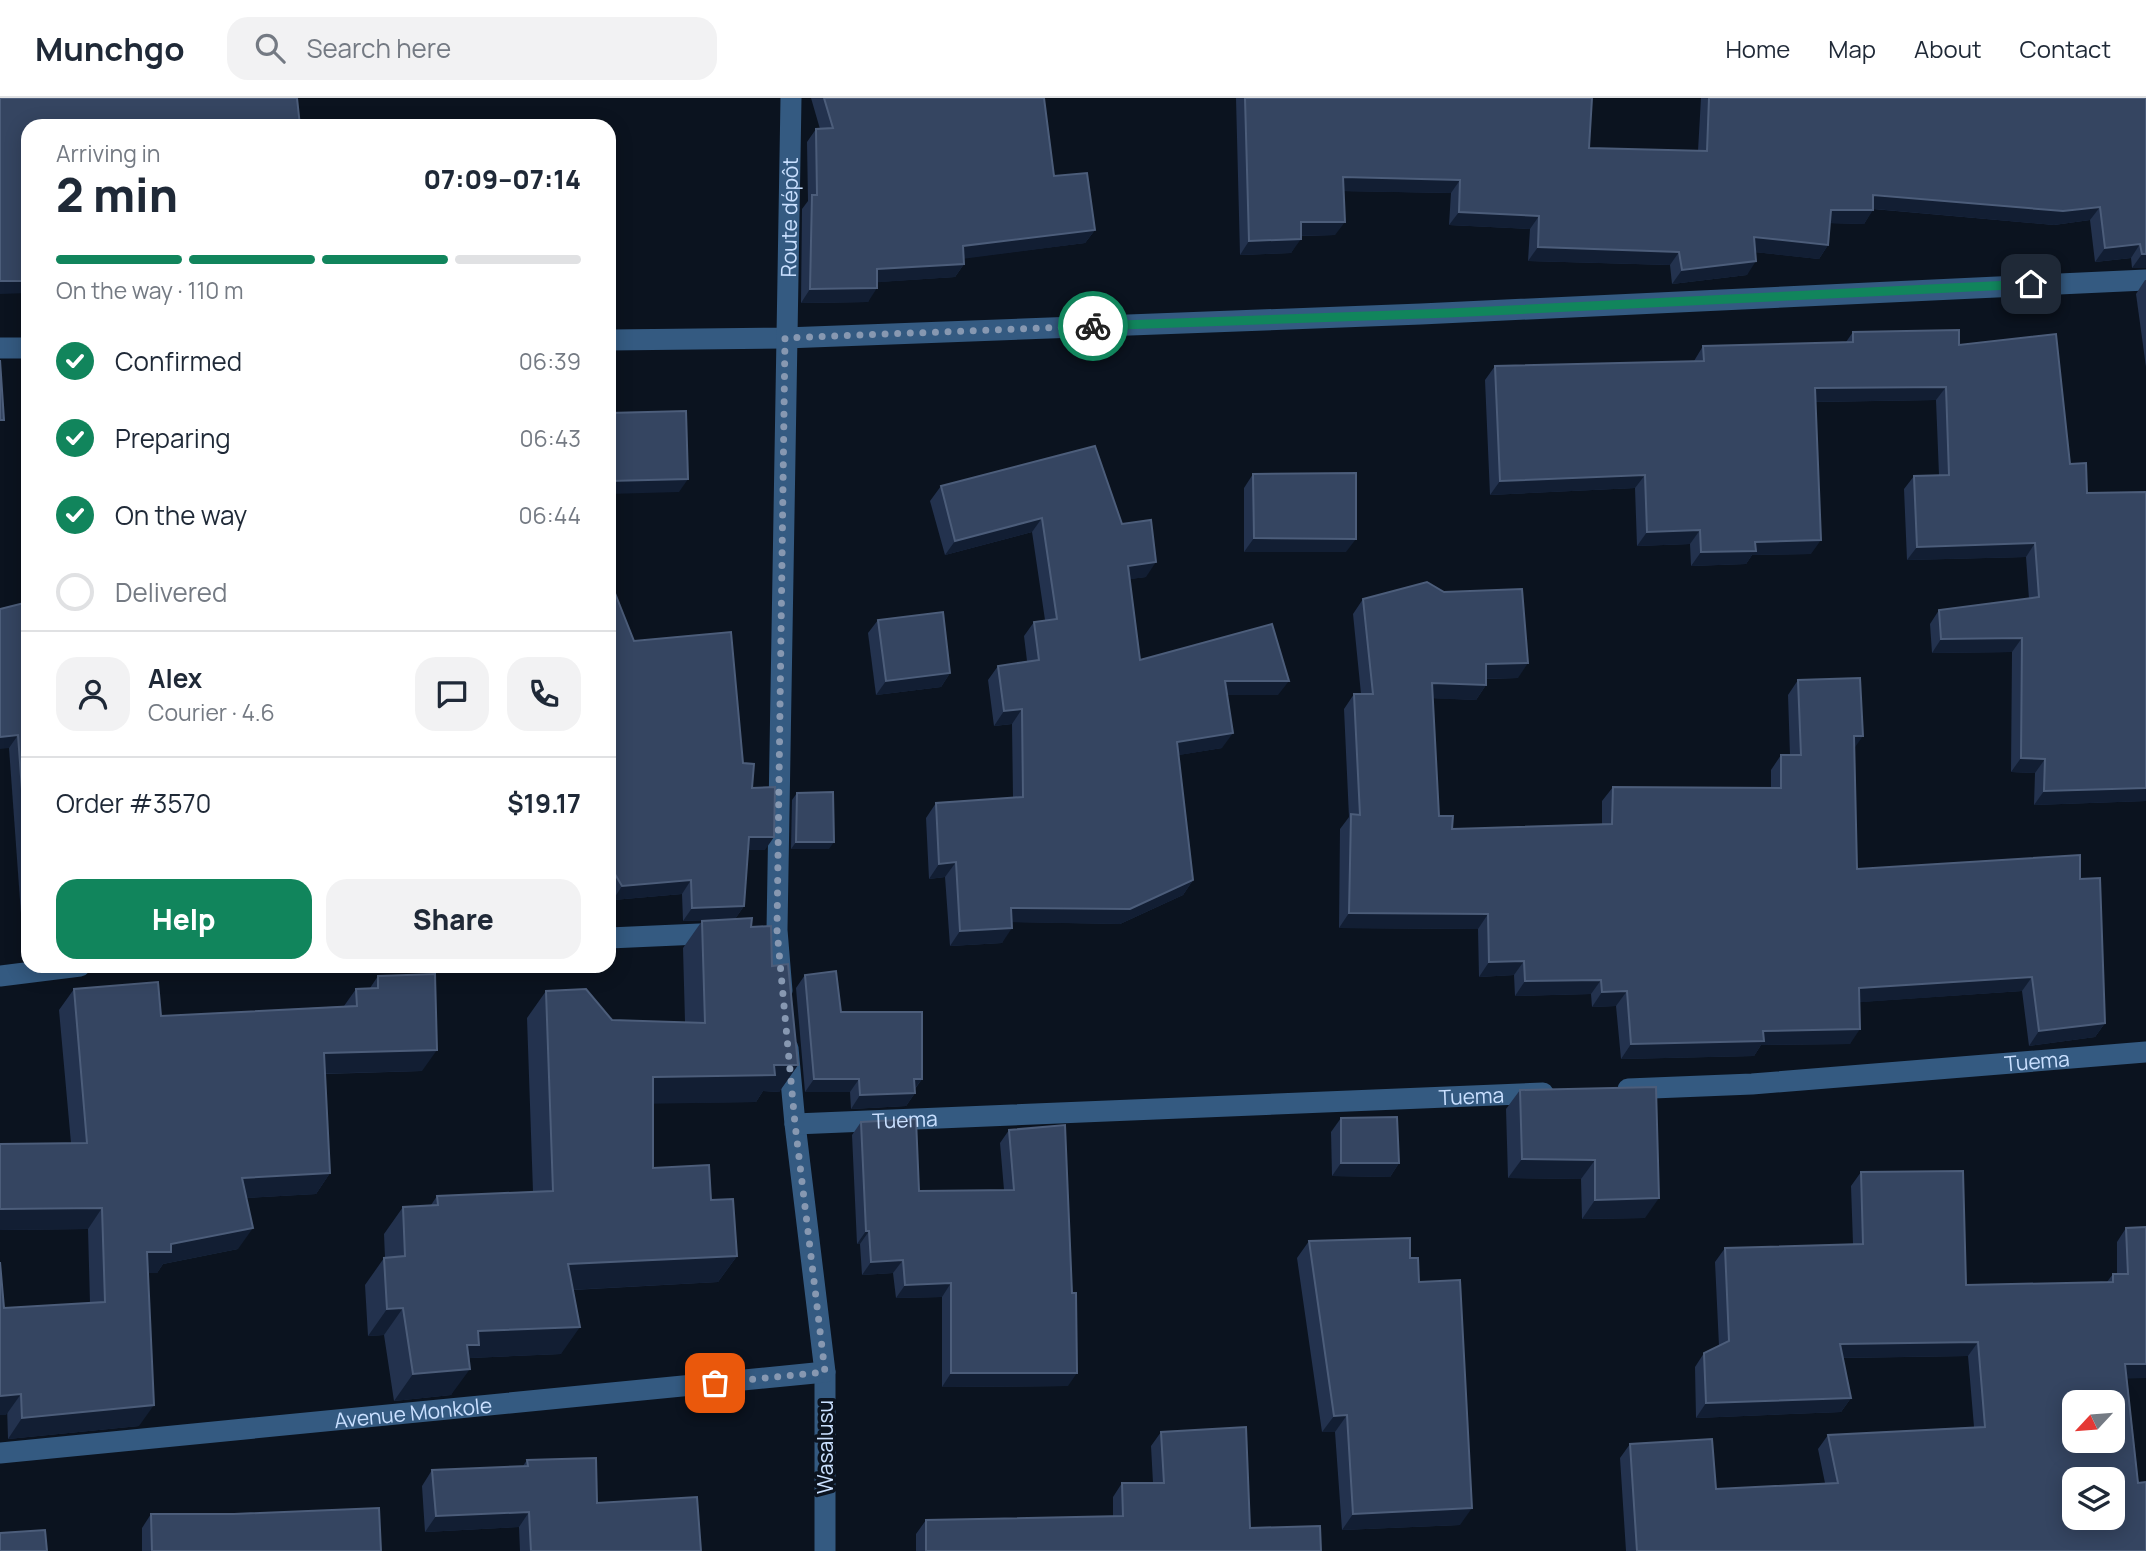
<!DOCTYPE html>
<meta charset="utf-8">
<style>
:root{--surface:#fff;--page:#f2f2f3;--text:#1f2937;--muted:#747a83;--line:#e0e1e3;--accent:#11855c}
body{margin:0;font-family:Manrope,sans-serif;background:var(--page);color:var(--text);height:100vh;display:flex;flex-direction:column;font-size:26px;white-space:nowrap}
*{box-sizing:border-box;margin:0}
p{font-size:23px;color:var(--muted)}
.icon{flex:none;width:38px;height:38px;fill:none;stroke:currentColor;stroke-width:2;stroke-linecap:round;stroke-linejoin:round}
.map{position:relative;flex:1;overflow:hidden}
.sheet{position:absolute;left:21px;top:21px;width:595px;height:854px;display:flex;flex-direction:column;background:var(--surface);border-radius:21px;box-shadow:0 4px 18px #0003}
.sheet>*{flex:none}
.needle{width:46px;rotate:244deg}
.tools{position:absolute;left:2062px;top:1292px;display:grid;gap:14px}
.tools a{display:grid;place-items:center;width:63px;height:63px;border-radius:14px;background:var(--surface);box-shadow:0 4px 18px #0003;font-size:35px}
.pin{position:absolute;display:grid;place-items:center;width:60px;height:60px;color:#fff;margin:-30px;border-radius:14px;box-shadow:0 4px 10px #0006}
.courier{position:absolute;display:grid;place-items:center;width:70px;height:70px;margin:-35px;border:5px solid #11855c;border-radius:50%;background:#fff;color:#222;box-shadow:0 2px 9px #0007}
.summary em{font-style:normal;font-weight:800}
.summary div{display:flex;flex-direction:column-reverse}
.summary{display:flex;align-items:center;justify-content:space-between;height:119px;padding:0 35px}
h1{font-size:46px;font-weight:800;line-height:52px}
.bar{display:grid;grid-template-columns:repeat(4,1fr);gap:10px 7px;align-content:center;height:84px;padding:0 35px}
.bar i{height:9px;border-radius:5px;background:var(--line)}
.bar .selected{background:var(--accent)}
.bar p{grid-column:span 4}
.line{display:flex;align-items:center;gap:18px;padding:0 35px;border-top:2px solid var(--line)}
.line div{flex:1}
.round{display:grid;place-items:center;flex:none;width:74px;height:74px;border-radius:21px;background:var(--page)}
ol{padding:0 35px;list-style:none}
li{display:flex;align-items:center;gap:21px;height:77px}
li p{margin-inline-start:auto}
li .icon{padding:7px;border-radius:50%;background:var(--accent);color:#fff;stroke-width:4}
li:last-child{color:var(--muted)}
li i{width:38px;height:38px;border:4px solid var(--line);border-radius:50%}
.button{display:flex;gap:14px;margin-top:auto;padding:14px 35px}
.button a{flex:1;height:80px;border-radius:21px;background:var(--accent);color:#fff;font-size:28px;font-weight:800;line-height:80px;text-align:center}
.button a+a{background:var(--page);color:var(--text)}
header{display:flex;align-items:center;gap:42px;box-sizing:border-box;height:98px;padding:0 35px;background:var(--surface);border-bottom:2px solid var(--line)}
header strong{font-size:33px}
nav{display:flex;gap:38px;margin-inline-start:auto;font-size:24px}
.search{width:490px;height:63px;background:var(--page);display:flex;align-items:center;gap:18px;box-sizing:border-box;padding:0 24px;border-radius:21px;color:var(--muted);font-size:26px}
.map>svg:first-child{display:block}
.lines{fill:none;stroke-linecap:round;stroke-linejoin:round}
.minor{stroke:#345a81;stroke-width:21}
.wall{fill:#23324e}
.shaded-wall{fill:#121e33}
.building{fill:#354561;stroke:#4c5d7a;stroke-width:2;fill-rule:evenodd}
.done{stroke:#8798b1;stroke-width:7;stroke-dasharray:0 12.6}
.route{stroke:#11855c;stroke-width:9}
.labels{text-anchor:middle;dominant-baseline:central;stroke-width:7;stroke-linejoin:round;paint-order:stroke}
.street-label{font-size:21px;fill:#cae0ff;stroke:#0b131f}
</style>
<header>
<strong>Munchgo</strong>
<div class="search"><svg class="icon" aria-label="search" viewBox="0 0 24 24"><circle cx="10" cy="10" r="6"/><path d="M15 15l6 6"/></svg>Search here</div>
<nav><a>Home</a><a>Map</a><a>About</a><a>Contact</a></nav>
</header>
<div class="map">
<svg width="2146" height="1453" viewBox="0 0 2146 1453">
<rect width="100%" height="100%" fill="#0b131f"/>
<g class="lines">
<g class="minor">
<path d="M609,242L785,240L1421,216L2146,182"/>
<path d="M0,250H28"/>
<path d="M609,840L722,835"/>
<path d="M0,878L80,868"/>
<path id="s1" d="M782,893L777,832L791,0"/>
<path d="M788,950L795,1026L825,1274V1453"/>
<path id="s2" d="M1628,991L1752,986L2146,954"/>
<path id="s3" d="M795,1026L1543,995"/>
<path id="s4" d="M0,1355L825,1274"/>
</g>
</g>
<g class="wall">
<path d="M811,0H1044L1054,78L1095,132L1085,145L964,160V166L955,179L877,184L868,204L801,205L802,111L808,103L807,44L816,31H820Z"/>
<path d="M1236,0H1592L1589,50L1698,53L1701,0H2146V170H2132L2131,160L2095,164L2090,122L2054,127L1873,111L1864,126L1830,125L1828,147L1819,161L1755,154L1747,177L1672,186L1670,167L1528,163L1530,131L1449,127L1451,95L1344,93L1335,137L1301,138L1291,155L1240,157Z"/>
<path d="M2145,182H2146V269L2136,196Z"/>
<path d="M1853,234L1959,247L2070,366L2087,395L2146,703L2034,707L2035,675L2011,674L2012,554L1932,555L1930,526L1939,512L2029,501L2026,459L1907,462L1904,391L1914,378L1939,377L1936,302L1816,304L1811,456L1752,457L1746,466L1691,468L1690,446L1637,448L1635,390L1490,397L1485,282L1495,268L1694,263L1703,248L1846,244Z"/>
<path d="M1253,376L1346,454H1244V390Z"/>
<path d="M941,388L1122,426L1146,479L1129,481L1140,562L1278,597H1227L1222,650L1178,657L1193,782L1183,797L1120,826L1012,824L1002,845L950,848L945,779L929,781L926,720L936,705L1013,700L1012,626L994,628L988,582L998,568L1027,563L1024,538L1034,524L1045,522L1032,434L945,457L930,403Z"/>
<path d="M609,480L634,543L743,665L752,690L765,752H748L744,808L735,821L683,823L682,796L613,802L609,795Z"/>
<path d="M1363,501L1518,580L1486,581V587L1476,602L1433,600L1439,718L1452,731L1602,726V703L1613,689L1771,690V672L1781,657H1790L1788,597L1798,582L1854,650L1857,771L2080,781L2105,925L2095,939L2029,948L2022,893L1859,904L1850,946L1761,947L1754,958L1621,961L1616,908L1592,909L1591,896L1515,898L1514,877L1479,879L1478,831L1339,830L1340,731L1349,719L1344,611L1354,596H1361L1353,516Z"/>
<path d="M28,504V815L21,816L9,650Z"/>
<path d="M878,522L950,575L941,589L876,597L868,535Z"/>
<path d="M797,695L829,751H791L792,702Z"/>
<path d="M702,823L751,829L772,868L798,967L779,994L763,993L756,1004L653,1005V1070L711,1102L737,1158L718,1184L573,1192L561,1256L470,1260L451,1297L394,1303L384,1237L368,1238L365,1187L384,1160H385L384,1136L403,1109L431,1107L437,1098L533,1094L527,920L546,893L612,922L685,924L683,850Z"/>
<path d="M805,877L841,914L922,981L915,991V995L906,1008L851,1011L850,994H805L796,890Z"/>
<path d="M378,878L422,973L325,976L330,1075L316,1096L246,1100L238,1151L163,1166L157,1175H148L139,1328L8,1341L4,1210L90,1205L88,1131L0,1132V1046L71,1045L59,912L74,891L161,918L344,908L356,891L370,890Z"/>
<path d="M1656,989L1645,1120L1582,1121L1581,1081L1508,1080L1506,1011L1520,992Z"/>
<path d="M1341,1020L1399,1065L1390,1079L1332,1078L1331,1034Z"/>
<path d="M861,1024L919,1093L1004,1092L1000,1045L1009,1032L1068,1288L942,1289V1199L896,1200L893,1175L862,1177L860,1146H857L852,1037Z"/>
<path d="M1861,1074L1966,1187L2107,1184L2113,1176H2117V1144L2126,1130L2146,1129V1280H2127L2146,1453H1626L1620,1360L1630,1346L1716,1391L1825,1385L1818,1351L1828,1337L1974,1329L1968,1258L1843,1260L1851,1300L1841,1314L1696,1320L1695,1269L1704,1255L1719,1248L1715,1164L1725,1150L1853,1146L1851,1088Z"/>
<path d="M1309,1143L1410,1160L1419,1184L1460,1427L1342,1432L1335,1334H1322L1297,1160Z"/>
<path d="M1161,1334L1250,1430L1321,1453H916V1436L926,1422L1113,1418V1399L1122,1385H1153L1151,1348Z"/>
<path d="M527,1362L597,1405L701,1453H520L519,1429L425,1434L422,1388L432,1372L523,1368Z"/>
<path d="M151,1416L381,1453H142V1430Z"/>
</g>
<g class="shaded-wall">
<path d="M1343,79L1460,82L1451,95L1334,93Z"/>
<path d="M1873,97L2100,109L2090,122L2054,127L1864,110Z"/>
<path d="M1831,112H1873L1864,126L1822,125Z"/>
<path d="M1459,114L1539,118L1530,131L1449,127Z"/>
<path d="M1301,124H1345L1335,137L1291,138Z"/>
<path d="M1095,132L1085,145L954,162L963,148Z"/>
<path d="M1754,139L1828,147L1819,161L1744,153Z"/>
<path d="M1301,141L1291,155L1240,157L1249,143Z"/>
<path d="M2140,146L2131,160L2095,164L2105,150Z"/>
<path d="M1538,149L1679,154L1670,167L1528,163Z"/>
<path d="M2142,156H2146V170H2132Z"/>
<path d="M1756,163L1747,177L1672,186L1682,172Z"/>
<path d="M964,166L955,179L867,185L877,171Z"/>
<path d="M0,183H28V195L0,196Z"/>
<path d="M877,190L868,204L801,205L810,191Z"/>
<path d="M1946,289L1936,302L1806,304L1815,290Z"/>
<path d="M1645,377L1635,390L1490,397L1500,383Z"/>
<path d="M688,381L679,394L609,396V383Z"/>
<path d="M1042,420L1032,434L945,457L955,443Z"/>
<path d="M1700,432L1690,446L1637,448L1647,434Z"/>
<path d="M1254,440L1356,441L1346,454H1244Z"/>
<path d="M1821,442L1811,456L1752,457L1746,466L1691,468L1701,454L1755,444Z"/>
<path d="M2035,445L2026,459L1907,462L1917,449Z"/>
<path d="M1156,464L1146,479L1117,483L1128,468Z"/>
<path d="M2022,540L2012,554L1932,555L1941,541Z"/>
<path d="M1528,565L1518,580L1476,581L1486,566Z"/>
<path d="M950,575L941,589L876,597L886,583Z"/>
<path d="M1225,583H1289L1278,597H1214Z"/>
<path d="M1432,585L1486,587L1476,602L1422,600Z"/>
<path d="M1022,611L1012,626L994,628L1004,613Z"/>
<path d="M1233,635L1222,650L1167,659L1177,644Z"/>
<path d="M18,637L9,650L0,651V639Z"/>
<path d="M1854,638H1863L1853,652Z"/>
<path d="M2021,660L2045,661L2035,675L2011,674Z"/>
<path d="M2146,690V703L2034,707L2044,693Z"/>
<path d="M749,739H774L765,752H740Z"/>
<path d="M796,744H834L829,751H791Z"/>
<path d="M956,764L945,779L929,781L939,766Z"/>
<path d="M691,782L682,796L613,802L622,788Z"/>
<path d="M1193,782L1183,797L1120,826L1000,824L1011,810Z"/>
<path d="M28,806V815L21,816Z"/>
<path d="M744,808L735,821L683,823L692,810Z"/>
<path d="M1349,815L1488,816L1478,831L1339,830Z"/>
<path d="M1012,830L1002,845L950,848L960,833Z"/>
<path d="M1524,863L1514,877L1479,879L1489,864Z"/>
<path d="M2032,879L2022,893L1849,905L1859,890Z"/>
<path d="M1601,882L1591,896L1515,898L1525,883Z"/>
<path d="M1627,893L1616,908L1592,909L1602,894Z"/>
<path d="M2105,925L2095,939L2029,948L2039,933Z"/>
<path d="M1860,931L1850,946L1761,947L1754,958L1621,961L1631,946L1763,933Z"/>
<path d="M437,952L422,973L309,976L324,955Z"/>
<path d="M774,967H798L779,994L763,993L756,1004L634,1006L653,979Z"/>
<path d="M814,981H859L850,994H805Z"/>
<path d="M914,981H922L912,994Z"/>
<path d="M915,995L906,1008L851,1011L860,997Z"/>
<path d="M1522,1061L1595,1062L1581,1081L1508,1080Z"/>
<path d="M1341,1065H1399L1390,1079L1332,1078Z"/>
<path d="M330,1075L316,1096L228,1101L242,1080Z"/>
<path d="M1659,1100L1645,1120L1582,1121L1595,1102Z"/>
<path d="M102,1110L88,1131L0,1132V1111Z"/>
<path d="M253,1130L238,1151L163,1166L157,1175H132L147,1154L171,1146Z"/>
<path d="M866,1133H869L860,1146H857Z"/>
<path d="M737,1158L718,1184L549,1193L568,1166Z"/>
<path d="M903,1162L893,1175L862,1177L871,1164Z"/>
<path d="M951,1185L942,1199L896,1200L905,1187Z"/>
<path d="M403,1210L384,1237L368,1238L387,1211Z"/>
<path d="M580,1229L561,1256L470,1260L462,1271H470L451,1297L394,1303L413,1276L478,1233Z"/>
<path d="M1978,1244L1968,1258L1830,1260L1840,1246Z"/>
<path d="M2125,1266H2146V1280L2115,1281Z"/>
<path d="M951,1275H1077L1068,1288L942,1289Z"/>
<path d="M21,1296L6,1317H0V1298Z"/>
<path d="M1851,1300L1841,1314L1696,1320L1706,1305Z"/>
<path d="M154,1307L139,1328L8,1341L22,1320Z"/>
<path d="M1347,1317L1335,1334H1322L1334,1318Z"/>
<path d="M1472,1410L1460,1427L1342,1432L1353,1416Z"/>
<path d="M529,1414L519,1429L425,1434L436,1418Z"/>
</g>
<g class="building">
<path d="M0,0H297L300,28H28V183H0Z"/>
<path d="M824,0H1044L1054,78L1087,75L1095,132L963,148L964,166L877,171V190L810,191L812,97H817L816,31L833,30Z"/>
<path d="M1245,0H1592L1589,50L1707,53L1709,0H2146V156H2142L2140,146L2105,150L2100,109L2063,113L1873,97V112H1831L1828,147L1754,139L1756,163L1682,172L1679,154L1538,149L1539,118L1459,114L1460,82L1343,79L1345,124H1301V141L1249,143Z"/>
<path d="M1959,232V247L2056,236L2070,366L2086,365L2087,395L2146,394V690L2044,693L2045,661L2021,660L2022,540L1941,541L1939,512L2039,499L2035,445L1917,449L1914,378L1949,377L1946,289L1815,290L1821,442L1755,444L1756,453L1701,454L1700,432L1647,434L1645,377L1500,383L1495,268L1704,263L1703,248L1853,244V234Z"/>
<path d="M0,262L4,322H0Z"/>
<path d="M686,313L688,381L609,383V315Z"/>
<path d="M1095,348L1122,426L1151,422L1156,464L1128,468L1140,562L1272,526L1289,583H1225L1233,635L1177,644L1193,782L1130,811L1011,810L1012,830L960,833L956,764L939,766L936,705L1023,699L1022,611L1004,613L998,568L1039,562L1034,524L1057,521L1042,420L955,443L941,388Z"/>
<path d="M1356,375V441L1254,440L1253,376Z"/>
<path d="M609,480L634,543L731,534L743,665L754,666L752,690L775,689L774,739H749L744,808L692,810L691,782L622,788L609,766Z"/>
<path d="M1427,484L1444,494L1522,491L1528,565L1486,566V587L1432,585L1439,718H1453L1452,731L1612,726L1613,689L1781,690V657H1801L1798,582L1860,580L1863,638H1854L1857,771L2080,757V781L2100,780L2105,925L2039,933L2032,879L1859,890L1860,931L1763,933L1764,943L1631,946L1627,893L1602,894L1601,882L1525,883L1524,863L1489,864L1488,816L1349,815L1351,716L1360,717L1354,596H1373L1363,501Z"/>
<path d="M28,504V775L18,637L0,639V511Z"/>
<path d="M943,514L950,575L886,583L878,522Z"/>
<path d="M833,694L834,744H796L797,695Z"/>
<path d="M752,820L751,829L771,828L772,868L788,866L798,967H774L775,977L653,979V1070L709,1067L711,1102L733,1101L737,1158L568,1166L580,1229L478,1233L479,1247H467L470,1271L413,1276L403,1210L387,1211L384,1160L405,1158L403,1109L438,1107L437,1098L553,1093L546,893L586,891L612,922L705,925L702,823Z"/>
<path d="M836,873L841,914H922V981H914L915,995L860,997L859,981H814L805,877Z"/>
<path d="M435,876L437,952L324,955L330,1075L242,1080L253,1130L171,1146V1154H147L154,1307L22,1320L21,1296L0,1298V1164L4,1210L105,1204L102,1110L0,1111V1046L87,1045L74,891L158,884L161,918L357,908L356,891L378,890V878Z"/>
<path d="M1656,989L1659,1100L1595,1102V1062L1522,1061L1520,992Z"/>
<path d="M1397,1019L1399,1065H1341V1020Z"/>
<path d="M916,1021L919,1093L1014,1092L1009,1032L1065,1027L1072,1195H1076L1077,1275H951V1185L905,1187L903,1162L871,1164L869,1133H866L861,1024Z"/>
<path d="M1963,1073L1966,1187L2113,1184V1176H2128L2126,1130L2146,1129V1266H2125L2138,1385L2146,1384V1453H1637L1630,1346L1712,1341L1716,1391L1838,1385L1828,1337L1985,1329L1978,1244L1840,1246L1851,1300L1706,1305L1704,1255L1729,1243L1725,1150L1863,1146L1861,1074ZM2074,1304H2112V1342H2074ZM2074,1381H2112V1419H2074Z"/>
<path d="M1410,1140V1160H1418L1419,1184L1460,1182L1472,1410L1353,1416L1347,1317L1334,1318L1309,1143Z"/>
<path d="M1246,1329L1250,1430L1320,1428L1321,1453H926V1422L1123,1418L1122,1385H1164L1161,1334Z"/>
<path d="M596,1360L597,1405L697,1399L701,1453H531L529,1414L436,1418L432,1372L528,1368L527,1362Z"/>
<path d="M379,1410L381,1453H152L151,1416H234Z"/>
<path d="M45,1432L47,1453H0V1435Z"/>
</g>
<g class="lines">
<path class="done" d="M715,1285L825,1274L795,1026L777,832L785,240L1093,228"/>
<path class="route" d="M1093,228L1449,215L2031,186"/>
</g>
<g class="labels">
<g class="street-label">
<text stroke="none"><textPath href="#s1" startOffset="774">Route dépôt</textPath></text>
<text stroke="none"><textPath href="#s2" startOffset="410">Tuema</textPath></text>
<text stroke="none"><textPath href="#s3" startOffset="677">Tuema</textPath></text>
<text stroke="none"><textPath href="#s3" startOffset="110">Tuema</textPath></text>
<text stroke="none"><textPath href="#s4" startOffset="415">Avenue Monkole</textPath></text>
<text transform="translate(825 1349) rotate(-90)">Wasalusu</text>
</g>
</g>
</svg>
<div class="tools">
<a><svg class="needle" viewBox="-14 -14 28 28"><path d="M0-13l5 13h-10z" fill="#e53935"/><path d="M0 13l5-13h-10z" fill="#747a83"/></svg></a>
<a><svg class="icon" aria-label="layers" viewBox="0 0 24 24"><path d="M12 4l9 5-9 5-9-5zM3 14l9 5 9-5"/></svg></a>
</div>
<div class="pin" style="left:715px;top:1285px;background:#ea580c"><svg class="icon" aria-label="bag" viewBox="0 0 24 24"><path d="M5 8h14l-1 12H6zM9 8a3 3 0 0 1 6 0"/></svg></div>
<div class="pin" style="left:2031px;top:186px;background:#1f2937"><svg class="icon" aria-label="home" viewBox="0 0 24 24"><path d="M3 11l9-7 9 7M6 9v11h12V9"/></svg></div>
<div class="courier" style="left:1093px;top:228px"><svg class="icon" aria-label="bike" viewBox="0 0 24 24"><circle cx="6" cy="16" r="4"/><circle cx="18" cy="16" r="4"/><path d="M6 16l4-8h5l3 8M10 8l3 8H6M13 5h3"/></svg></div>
<section class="sheet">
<div class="summary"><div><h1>2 min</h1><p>Arriving in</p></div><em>07:09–07:14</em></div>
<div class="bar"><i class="selected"></i><i class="selected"></i><i class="selected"></i><i></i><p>On the way · 110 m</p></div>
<ol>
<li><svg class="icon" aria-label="check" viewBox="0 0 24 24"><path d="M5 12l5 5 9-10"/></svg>Confirmed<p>06:39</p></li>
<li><svg class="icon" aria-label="check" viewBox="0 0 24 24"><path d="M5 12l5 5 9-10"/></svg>Preparing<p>06:43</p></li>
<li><svg class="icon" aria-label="check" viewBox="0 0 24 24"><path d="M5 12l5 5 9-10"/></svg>On the way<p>06:44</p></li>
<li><i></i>Delivered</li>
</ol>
<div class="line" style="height:126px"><a class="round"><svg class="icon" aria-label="person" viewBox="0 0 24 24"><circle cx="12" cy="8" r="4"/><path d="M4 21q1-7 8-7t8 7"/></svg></a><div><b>Alex</b><p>Courier · 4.6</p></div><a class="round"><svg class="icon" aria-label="chat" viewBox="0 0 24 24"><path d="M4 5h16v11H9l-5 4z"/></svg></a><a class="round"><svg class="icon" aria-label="phone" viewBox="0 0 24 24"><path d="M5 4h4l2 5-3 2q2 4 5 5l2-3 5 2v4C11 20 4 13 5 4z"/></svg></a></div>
<div class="line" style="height:91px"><div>Order #3570</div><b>$19.17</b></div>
<div class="button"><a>Help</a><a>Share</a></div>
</section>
</div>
